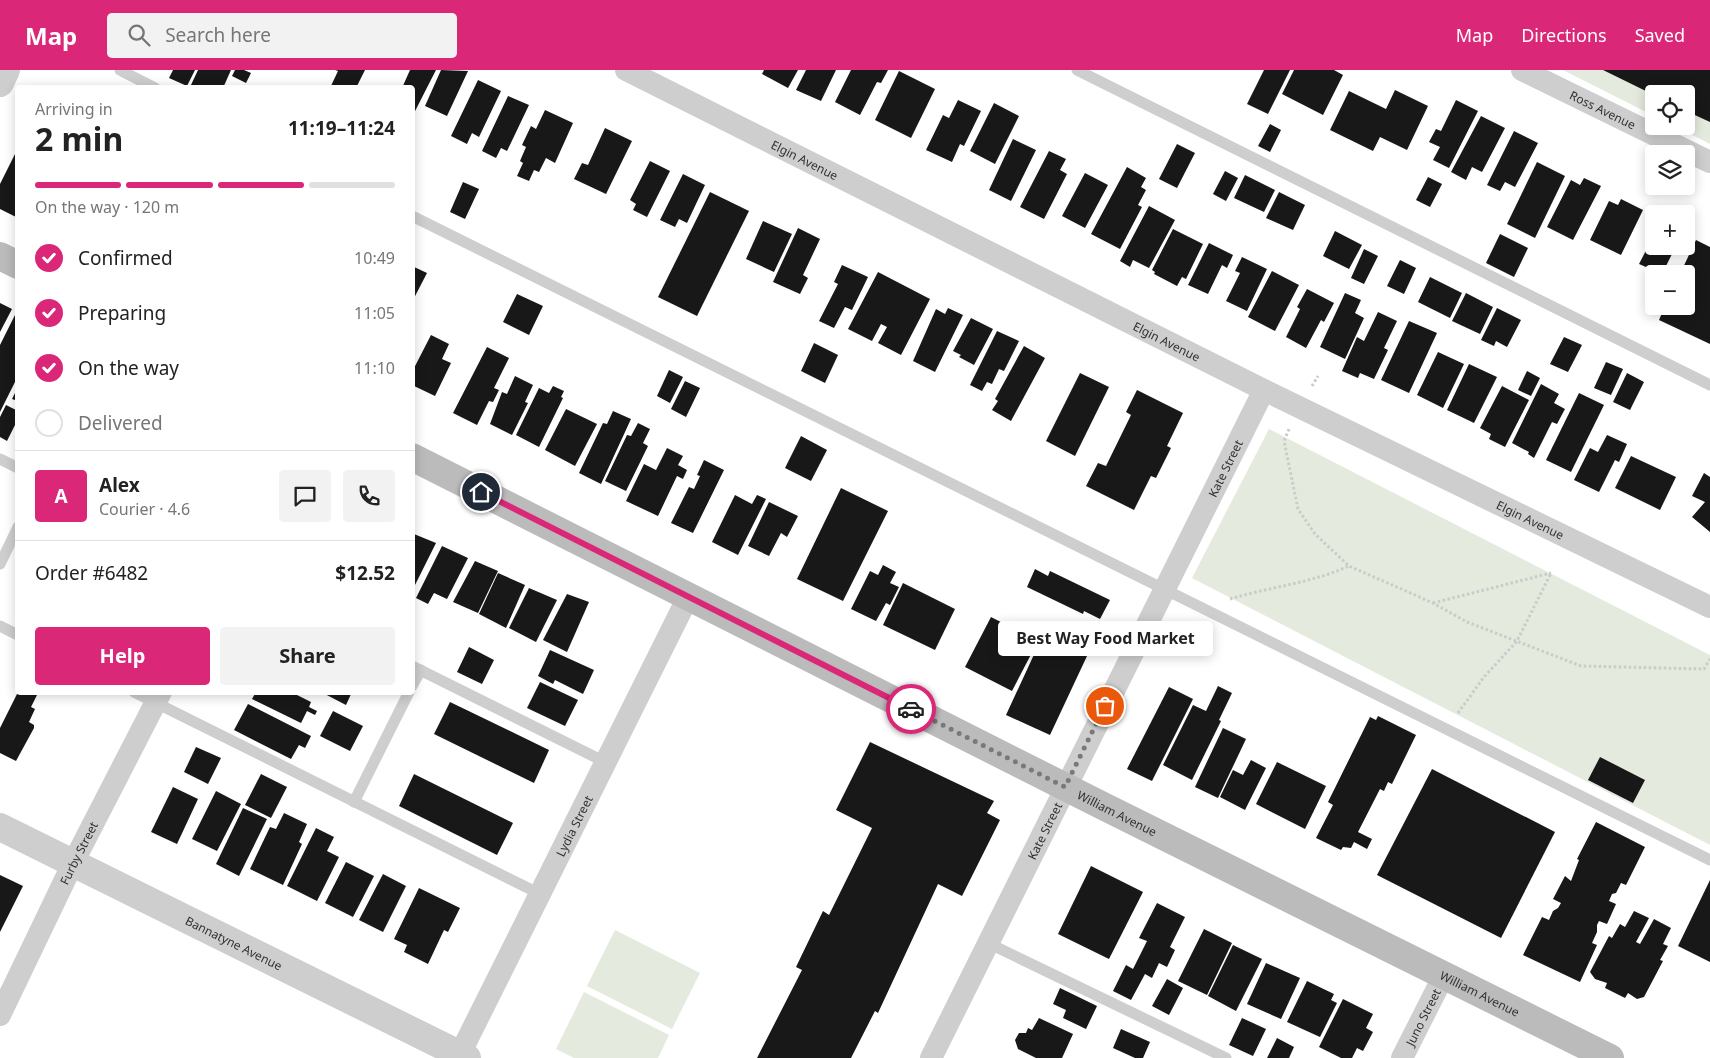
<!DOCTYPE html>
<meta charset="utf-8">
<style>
:root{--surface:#fff;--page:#f2f2f2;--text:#222;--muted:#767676;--line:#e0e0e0;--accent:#db2777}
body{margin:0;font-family:"Noto Sans",sans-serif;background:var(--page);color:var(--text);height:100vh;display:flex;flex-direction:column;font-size:19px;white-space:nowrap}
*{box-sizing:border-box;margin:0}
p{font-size:16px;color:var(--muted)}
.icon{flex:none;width:28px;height:28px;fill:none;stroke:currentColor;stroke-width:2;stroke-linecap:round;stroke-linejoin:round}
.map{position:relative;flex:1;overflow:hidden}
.panel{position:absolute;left:15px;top:15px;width:400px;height:610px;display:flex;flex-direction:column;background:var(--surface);border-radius:5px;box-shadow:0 2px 12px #0003}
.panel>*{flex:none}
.fabs{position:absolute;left:1645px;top:15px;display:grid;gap:10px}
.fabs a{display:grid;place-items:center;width:50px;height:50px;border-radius:5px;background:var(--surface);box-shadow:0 2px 12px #0003;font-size:25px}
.pin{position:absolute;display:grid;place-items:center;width:42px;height:42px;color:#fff;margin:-21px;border:2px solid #fff;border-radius:50%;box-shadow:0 1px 5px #0007}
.courier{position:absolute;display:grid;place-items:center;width:50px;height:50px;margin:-25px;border:4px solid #db2777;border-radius:50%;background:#fff;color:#222;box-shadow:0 1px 6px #0007}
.bubble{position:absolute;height:35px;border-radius:5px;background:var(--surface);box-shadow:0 2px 12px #0003;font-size:16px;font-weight:700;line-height:35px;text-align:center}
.summary em{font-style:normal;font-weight:700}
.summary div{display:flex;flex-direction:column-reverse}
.summary{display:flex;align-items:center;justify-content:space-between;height:85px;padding:0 20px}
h1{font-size:32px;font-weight:700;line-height:38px}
.bar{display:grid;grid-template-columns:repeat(4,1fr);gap:8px 5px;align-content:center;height:60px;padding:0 20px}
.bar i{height:6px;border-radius:4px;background:var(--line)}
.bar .selected{background:var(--accent)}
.bar p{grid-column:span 4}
.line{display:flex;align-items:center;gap:12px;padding:0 20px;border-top:1px solid var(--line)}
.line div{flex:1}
.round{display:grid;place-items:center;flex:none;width:52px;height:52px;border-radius:5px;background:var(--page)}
ol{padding:0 20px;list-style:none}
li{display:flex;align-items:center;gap:15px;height:55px}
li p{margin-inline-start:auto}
li .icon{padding:5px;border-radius:50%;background:var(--accent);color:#fff;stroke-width:4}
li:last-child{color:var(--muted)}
li i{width:28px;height:28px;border:2px solid var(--line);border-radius:50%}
.cta{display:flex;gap:10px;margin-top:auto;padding:10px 20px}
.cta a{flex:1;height:58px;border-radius:5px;background:var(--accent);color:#fff;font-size:20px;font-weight:700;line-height:58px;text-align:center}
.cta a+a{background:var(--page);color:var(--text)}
header{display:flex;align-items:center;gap:30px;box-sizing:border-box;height:70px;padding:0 25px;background:var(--accent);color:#fff}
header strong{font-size:24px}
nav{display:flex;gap:28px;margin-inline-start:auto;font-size:18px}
.search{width:350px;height:45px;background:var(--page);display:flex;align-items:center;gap:12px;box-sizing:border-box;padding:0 18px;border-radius:5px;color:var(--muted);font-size:19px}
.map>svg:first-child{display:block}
.green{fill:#e4eadd}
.building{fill:#181818}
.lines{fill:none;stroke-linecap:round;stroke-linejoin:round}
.path{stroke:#cbcbcb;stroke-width:3;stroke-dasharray:2.5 2.5;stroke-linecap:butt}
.service{stroke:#cecece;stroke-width:11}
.minor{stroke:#cecece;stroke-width:22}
.tertiary{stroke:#cecece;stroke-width:28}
.secondary{stroke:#bbb;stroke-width:28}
.done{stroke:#797979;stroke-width:5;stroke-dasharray:0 9}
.route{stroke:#db2777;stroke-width:6}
.labels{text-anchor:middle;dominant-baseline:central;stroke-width:5;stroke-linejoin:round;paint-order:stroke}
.street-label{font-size:12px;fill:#313131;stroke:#fff}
</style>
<header>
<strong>Map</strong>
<div class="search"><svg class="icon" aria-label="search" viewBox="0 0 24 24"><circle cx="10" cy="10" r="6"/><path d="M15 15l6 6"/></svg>Search here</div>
<nav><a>Map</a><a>Directions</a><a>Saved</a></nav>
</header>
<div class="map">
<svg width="1710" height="988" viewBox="0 0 1710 988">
<rect width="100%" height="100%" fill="#fff"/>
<g class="green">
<path d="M1563,0H1710V74L1675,56H1686V24H1654V46Z"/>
<path d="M1269,359L1710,585V775L1192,508Z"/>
<path d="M615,860L700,903L672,959L587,916Z"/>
<path d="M584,922L669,965L658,988H574L556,979Z"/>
</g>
<g class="building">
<path d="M173,0H195L187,16L169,8Z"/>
<path d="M198,0H231L223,18H195L191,15Z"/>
<path d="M235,0H244L251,3L246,13L232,6Z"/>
<path d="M335,0H365L356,18H330L338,1Z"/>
<path d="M410,0H436L412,47V18H402Z"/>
<path d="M441,0L468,1L447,46L425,36Z"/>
<path d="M764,0H798L788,18L762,4Z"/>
<path d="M806,0H836L821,31L796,20Z"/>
<path d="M851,0H888L881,13L877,12L860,45L835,32Z"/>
<path d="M1264,0H1290L1268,44L1247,34Z"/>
<path d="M1294,0H1334L1343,5L1323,45L1282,24Z"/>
<path d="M1603,0H1710V52L1686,41V24L1654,25Z"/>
<path d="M899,1L935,19L911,68L875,50Z"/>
<path d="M478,10L501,21L479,67L472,63L467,74L451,66Z"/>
<path d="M1395,20L1428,36L1407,80L1380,67L1373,81L1330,60L1349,21L1386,39Z"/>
<path d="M508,26L529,35L507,81L501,78L496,88L482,81Z"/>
<path d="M958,30L981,41L964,76L960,74L952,92L926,80L943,45L949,48Z"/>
<path d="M1456,30L1478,41L1449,98L1433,90L1440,77L1429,72L1436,59L1441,61Z"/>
<path d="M994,33L1019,46L995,94L970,81Z"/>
<path d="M545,40L573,53L555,93L546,88L539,102L534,100L529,111L517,106L523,93L520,91L526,77L522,75L531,56L536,59Z"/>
<path d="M1481,46L1505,58L1482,102L1472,97L1466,110L1451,102Z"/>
<path d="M1270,54L1281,60L1270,82L1258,76Z"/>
<path d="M605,58L632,71L606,124L574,109L582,93L588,95Z"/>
<path d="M1514,61L1538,73L1515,117L1505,112L1500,121L1487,115Z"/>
<path d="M1013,69L1036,80L1011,131L989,120Z"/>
<path d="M1177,74L1195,83L1177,118L1159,109Z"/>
<path d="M18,78V148L0,139V114Z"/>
<path d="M1049,81L1066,89L1060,100L1067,104L1044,149L1020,137Z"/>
<path d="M650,91L670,101L647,147L633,140L636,134L630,130Z"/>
<path d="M1537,92L1565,106L1535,168L1507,154Z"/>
<path d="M1127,97L1146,108L1141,117L1146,120L1138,135L1142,137L1120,179L1091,164Z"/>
<path d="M1225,101L1238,108L1226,131L1213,124Z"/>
<path d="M1085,103L1108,115L1085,158L1062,146Z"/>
<path d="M683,104L705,115L687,153L679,149L675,157L660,150Z"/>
<path d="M1245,105L1275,120L1264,142L1234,128Z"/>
<path d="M1428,107L1442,114L1430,137L1416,130Z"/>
<path d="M1584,108L1601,116L1573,170L1547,157L1571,110L1580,115Z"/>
<path d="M463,112L479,119L465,149L450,142Z"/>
<path d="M710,122L749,141L697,246L658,227Z"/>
<path d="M1279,122L1305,135L1293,160L1266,148Z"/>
<path d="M1621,129L1643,140L1621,185L1590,170L1609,131L1618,135Z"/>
<path d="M1149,136L1175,150L1149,198L1133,190L1130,197L1120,191Z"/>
<path d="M763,151L792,164L774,202L746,189Z"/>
<path d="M798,158L820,169L803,205L808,208L800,224L773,212Z"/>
<path d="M1173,159L1203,174L1186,209L1182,207L1177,216L1154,204L1155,202L1152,200Z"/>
<path d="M1335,161L1362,175L1349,199L1323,186Z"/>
<path d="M1500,164L1528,178L1514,207L1486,193Z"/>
<path d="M1654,165V176H1676L1662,204L1639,194Z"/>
<path d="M1696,170L1710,177V274L1659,250L1665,236H1686V213L1689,208L1686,204H1680Z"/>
<path d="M1209,173L1233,185L1227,198L1222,195L1208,224L1188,215Z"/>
<path d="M1364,179L1378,186L1364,214L1351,208Z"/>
<path d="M1242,187L1267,199L1247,241L1226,231L1240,203L1235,201Z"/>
<path d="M1400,190L1416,198L1404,224L1387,216Z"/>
<path d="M842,195L868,207L852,240L845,237L834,258L819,251L838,214L834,212Z"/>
<path d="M412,196L427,203L412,232Z"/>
<path d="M1272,201L1299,215L1275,261L1248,247Z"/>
<path d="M878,202L930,229L901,285L878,273L887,257L881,254L872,271L848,259Z"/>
<path d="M1430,207L1462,223L1450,248L1418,232Z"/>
<path d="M1307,219L1334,233L1324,252L1321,250L1306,278L1286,267L1300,239L1297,237Z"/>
<path d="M1345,223L1361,230L1355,243L1364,248L1345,289L1320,277Z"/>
<path d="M1466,223L1493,237L1480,264L1452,251Z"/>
<path d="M517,224L543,236L529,265L503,252Z"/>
<path d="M0,233L12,239L0,262Z"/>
<path d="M948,238L963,245L935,302L913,291L936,239L945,244Z"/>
<path d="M1497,238L1521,250L1507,277L1496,271L1494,276L1481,270Z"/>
<path d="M1378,242L1397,251L1384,278L1388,280L1374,309L1360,303L1358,308L1342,301L1357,267L1364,271Z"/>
<path d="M16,243L18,306L0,342V275Z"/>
<path d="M971,248L993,259L974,295L959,287L961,285L953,281Z"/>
<path d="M1409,251L1437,263L1409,323L1381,310Z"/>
<path d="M997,261L1019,271L1004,301L999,299L992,314L987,312L982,321L970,315Z"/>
<path d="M431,265L449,274L442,289L451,293L435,326L412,315V302Z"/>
<path d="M1564,267L1582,275L1568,302L1550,294Z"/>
<path d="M814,273L838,285L825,313L801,301Z"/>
<path d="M1024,276L1045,288L1011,351L992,340L998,331L995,329Z"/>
<path d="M487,277L509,288L494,318L499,320L493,332L489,331L477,355L453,343Z"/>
<path d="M1438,282L1464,294L1443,338L1417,325Z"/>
<path d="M1606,292L1623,299L1611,325L1594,318Z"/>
<path d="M1469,294L1497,307L1474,353L1447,340Z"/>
<path d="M669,300L683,307L670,333L657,326Z"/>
<path d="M1527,301L1540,308L1531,326L1518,320Z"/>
<path d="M1080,303L1109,317L1075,386L1046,371Z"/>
<path d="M1627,303L1644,312L1630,340L1613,332Z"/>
<path d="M515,306L533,315L525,332L528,333L512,365L490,354L502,322L507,324Z"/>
<path d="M685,311L700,318L686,347L671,339Z"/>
<path d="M1541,314L1559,324L1554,333L1565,339L1557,354L1552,352L1534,388L1528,384L1529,382L1512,373Z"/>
<path d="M553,316L564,321L561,327L563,328L539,377L516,365L539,318L549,323Z"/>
<path d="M1502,316L1529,330L1505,377L1489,369L1491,364L1480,358Z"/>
<path d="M18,317V331L12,329Z"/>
<path d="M1137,320L1183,343L1167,376L1171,378L1156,408L1151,406L1134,440L1086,416L1098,393L1106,396L1131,345L1126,342Z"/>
<path d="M1579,323L1604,335L1571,402L1546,390Z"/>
<path d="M6,335L18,341V349L7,371L0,367V347Z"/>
<path d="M566,339L597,354L575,396L545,380Z"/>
<path d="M613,341L631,349L601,414L579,403L603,353L607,354Z"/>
<path d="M638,353L650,359L643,373L648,376L626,421L605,411L627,365L631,366Z"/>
<path d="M1607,365L1627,374L1619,392L1615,390L1599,422L1574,410L1590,378L1598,382Z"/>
<path d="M801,366L827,380L811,411L785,398Z"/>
<path d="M667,378L683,386L678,395L687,400L683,409L677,406L658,446L626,431L644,394L656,400Z"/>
<path d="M1631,386L1676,407L1660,440L1615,418Z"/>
<path d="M704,390L724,400L693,463L671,453L689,417L694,419L700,406L697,405Z"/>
<path d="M1704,403L1710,407V462L1692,447L1705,432L1692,426Z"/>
<path d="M841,418L888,441L843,531L797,509Z"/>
<path d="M735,425L752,434L757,425L766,429L738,485L712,472Z"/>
<path d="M769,432L798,446L787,467L781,463L769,486L748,476Z"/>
<path d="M414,464L436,473L412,521V467Z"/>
<path d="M442,476L468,488L447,529L434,523L428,534L416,528Z"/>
<path d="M475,491L498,501L478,543L453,532Z"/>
<path d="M883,495L896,502L890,513L899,517L890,535L886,533L876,551L851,539L870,501L878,505Z"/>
<path d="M1035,499L1048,506L1050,501L1110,530L1100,549L1084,541L1083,544L1027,517Z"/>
<path d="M498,503L525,515L506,558L479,544Z"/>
<path d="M903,513L955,539L935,580L883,555Z"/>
<path d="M529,518L557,530L536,572L509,558Z"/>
<path d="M567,524L589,532L567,582L543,570Z"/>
<path d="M991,547L1038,571L1012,621L965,597Z"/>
<path d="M1043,565L1087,586L1050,665L1006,645Z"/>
<path d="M469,577L494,590L482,614L457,602Z"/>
<path d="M550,580L594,600L583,624L555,610L553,614L538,606Z"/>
<path d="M540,612L578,630L565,656L527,638Z"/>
<path d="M1218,616L1232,623L1219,650L1221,651L1192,710L1163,695L1193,635L1206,641Z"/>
<path d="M1169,617L1193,629L1152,711L1127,699Z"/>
<path d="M18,622H32L37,625L31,637L35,639L29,652L34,655V658L16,691L0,683V658Z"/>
<path d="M256,622H291L311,632L309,637L317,641L315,645L307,641L301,653L252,629Z"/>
<path d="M321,622H352L346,635Z"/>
<path d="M450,632L549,680L534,713L434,664Z"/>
<path d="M248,634L311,666L305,678L299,675L291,689L234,660Z"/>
<path d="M333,641L363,656L350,681L320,666Z"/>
<path d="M1378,646L1416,665L1392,714L1388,712L1384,721L1380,719L1358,762L1372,769L1367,779L1354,772L1351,778L1343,777L1341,780L1316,768L1333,735L1328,732L1370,647L1376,650Z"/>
<path d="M1223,658L1246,669L1218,728L1195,717Z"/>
<path d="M870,672L994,731L987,743L1000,750L962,826L938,814L878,943L875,941L851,988H757L802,900L796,897L823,841L829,845L872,758L836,740Z"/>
<path d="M196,677L221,688L208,714L184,702Z"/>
<path d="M1600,687L1645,710L1633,733L1588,710Z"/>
<path d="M1251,690L1266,698L1245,740L1220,727L1233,700L1243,705Z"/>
<path d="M1277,692L1326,716L1305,759L1256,734Z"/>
<path d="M1432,699L1555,762L1501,868L1377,805Z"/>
<path d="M261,704L287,717L271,748L245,735Z"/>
<path d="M414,704L513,753L497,785L399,736Z"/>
<path d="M173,717L198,729L177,774L151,762Z"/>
<path d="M216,721L241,734L217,781L192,769Z"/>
<path d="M243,738L267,749L239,806L216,794Z"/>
<path d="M284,743L307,754L299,772L302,774L283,815L250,799L270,757L276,759Z"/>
<path d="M1596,752L1645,777L1626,815L1621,813L1616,823L1612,824L1609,831L1616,834L1607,854L1599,851L1597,855V862L1592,873L1597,875L1580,912L1523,885L1542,847L1549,850L1553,841L1558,838L1561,833L1553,829L1565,806L1571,811L1579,790L1577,789Z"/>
<path d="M316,758L334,767L327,781L339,787L317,831L287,816Z"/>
<path d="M346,792L374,806L353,847L325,833Z"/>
<path d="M1091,796L1143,822L1109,889L1058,864Z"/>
<path d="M383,804L406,816L383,862L359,850Z"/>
<path d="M0,805L23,816L0,862Z"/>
<path d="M1710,810V892L1678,876Z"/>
<path d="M419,818L460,838L448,862L444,860L428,894L404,882L407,875L394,869Z"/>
<path d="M1157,833L1185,847L1170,877L1175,880L1167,897L1159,893L1152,908L1145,904L1131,930L1113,921L1126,895L1133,899L1147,871L1139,868Z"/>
<path d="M1634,841L1649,848L1636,872L1640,874L1654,849L1671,858L1663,874L1668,876L1660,890L1663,891L1644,927L1637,929L1628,923L1625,928L1605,918L1607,913L1595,909L1590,902L1609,866L1612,868L1620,854L1625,857Z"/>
<path d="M1204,859L1232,873L1207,925L1178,911Z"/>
<path d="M1233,875L1262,889L1236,941L1208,926Z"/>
<path d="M1266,893L1300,908L1281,949L1247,934Z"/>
<path d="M1167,909L1183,918L1169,945L1152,936Z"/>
<path d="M1307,911L1334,924L1331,930L1337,933L1320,967L1287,952Z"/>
<path d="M1060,918L1097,936L1086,959L1063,948L1066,940L1053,934Z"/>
<path d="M1343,929L1373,944L1366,958L1373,962L1363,981L1357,978L1352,988H1341L1319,977Z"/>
<path d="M1039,948L1073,964L1062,988H1036L1018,979L1015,970L1019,963H1026L1028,958L1032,960Z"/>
<path d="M1242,948L1266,959L1253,986L1229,975Z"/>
<path d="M1121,959L1150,972L1143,988H1135L1113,978Z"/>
<path d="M1277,968L1294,977L1289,988H1267Z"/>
</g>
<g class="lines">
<g class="path">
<path d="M1312,316L1318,306"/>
<path d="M1289,359L1284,371L1298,439L1315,464L1349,496L1433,533L1467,552L1581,596L1704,599L1710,589"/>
<path d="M1230,529C1269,517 1312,513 1349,496"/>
<path d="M1433,533L1551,503"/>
<path d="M1458,643L1484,607L1517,571L1551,503"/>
</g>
<g class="service">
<path d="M120,0L155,18"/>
<path d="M1077,0L1710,315"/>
<path d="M412,146L1710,790"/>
<path d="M0,389L18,398"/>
<path d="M0,494L18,457"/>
<path d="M0,556L18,565"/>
<path d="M412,596L605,692"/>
<path d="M412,616L421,600"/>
<path d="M134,622L540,824"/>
<path d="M354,732L409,622"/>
<path d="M988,873L1226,988"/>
</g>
<g class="minor">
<path id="s1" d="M626,0L1264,320L1710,537"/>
<path id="s2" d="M1522,0L1710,92"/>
<path id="s3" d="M0,945L73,793L161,622"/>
<path id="s4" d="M460,984L688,527"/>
<path id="s5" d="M931,988L1264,320"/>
<path id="s6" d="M1402,988L1444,905"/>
</g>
<g class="tertiary">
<path d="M0,13L6,0"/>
<path id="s7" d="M0,757L467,988"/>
</g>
<g class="secondary">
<path d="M0,186L18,195"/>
<path id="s8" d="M412,387L1103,736L1610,988"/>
</g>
</g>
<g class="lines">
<path class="done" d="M911,639L1065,717L1105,636"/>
<path class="route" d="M481,422L911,639"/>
</g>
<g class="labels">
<g class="street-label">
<text stroke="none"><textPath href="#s2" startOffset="90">Ross Avenue</textPath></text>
<text stroke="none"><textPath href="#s1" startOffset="200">Elgin Avenue</textPath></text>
<text stroke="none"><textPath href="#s1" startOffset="605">Elgin Avenue</textPath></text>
<text stroke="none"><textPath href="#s5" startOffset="659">Kate Street</textPath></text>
<text stroke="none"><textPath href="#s1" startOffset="1010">Elgin Avenue</textPath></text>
<text stroke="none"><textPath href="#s8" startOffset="790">William Avenue</textPath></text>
<text stroke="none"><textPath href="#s4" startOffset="255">Lydia Street</textPath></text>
<text stroke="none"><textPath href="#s5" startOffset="254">Kate Street</textPath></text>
<text stroke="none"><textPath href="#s3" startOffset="180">Furby Street</textPath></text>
<text stroke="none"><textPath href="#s7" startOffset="261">Bannatyne Avenue</textPath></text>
<text stroke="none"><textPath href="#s8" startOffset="1195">William Avenue</textPath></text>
<text stroke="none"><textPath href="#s6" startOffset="46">Juno Street</textPath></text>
</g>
</g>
</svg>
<div class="fabs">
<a><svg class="icon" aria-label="locate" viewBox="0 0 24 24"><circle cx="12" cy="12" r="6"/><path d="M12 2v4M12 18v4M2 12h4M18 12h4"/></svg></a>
<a><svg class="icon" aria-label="layers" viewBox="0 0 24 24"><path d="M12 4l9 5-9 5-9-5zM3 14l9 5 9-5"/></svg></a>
<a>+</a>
<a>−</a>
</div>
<div class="pin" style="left:1105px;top:636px;background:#ea580c"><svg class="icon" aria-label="bag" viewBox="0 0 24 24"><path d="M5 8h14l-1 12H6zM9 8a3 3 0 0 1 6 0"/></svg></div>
<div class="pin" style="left:481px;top:422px;background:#1f2937"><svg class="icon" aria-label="home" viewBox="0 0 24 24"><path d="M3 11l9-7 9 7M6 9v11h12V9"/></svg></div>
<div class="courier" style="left:911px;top:639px"><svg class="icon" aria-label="car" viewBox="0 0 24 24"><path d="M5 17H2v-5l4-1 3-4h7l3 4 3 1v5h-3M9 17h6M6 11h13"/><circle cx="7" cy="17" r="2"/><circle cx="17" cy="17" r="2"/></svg></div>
<div class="bubble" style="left:998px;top:551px;width:215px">Best Way Food Market</div>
<section class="panel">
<div class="summary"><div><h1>2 min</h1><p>Arriving in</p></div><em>11:19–11:24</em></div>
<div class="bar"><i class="selected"></i><i class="selected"></i><i class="selected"></i><i></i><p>On the way · 120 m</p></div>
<ol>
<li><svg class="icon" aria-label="check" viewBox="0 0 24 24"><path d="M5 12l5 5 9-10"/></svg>Confirmed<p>10:49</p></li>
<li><svg class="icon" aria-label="check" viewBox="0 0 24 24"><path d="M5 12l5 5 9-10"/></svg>Preparing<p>11:05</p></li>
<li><svg class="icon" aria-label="check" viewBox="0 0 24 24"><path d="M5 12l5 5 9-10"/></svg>On the way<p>11:10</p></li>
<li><i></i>Delivered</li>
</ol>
<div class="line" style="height:90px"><b class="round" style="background:var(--accent);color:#fff">A</b><div><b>Alex</b><p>Courier · 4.6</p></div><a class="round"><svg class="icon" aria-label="chat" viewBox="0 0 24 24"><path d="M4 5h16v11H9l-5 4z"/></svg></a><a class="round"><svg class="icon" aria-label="phone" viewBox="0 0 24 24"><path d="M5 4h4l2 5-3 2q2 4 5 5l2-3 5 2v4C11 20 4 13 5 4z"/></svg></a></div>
<div class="line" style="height:65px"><div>Order #6482</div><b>$12.52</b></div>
<div class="cta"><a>Help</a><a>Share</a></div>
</section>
</div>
